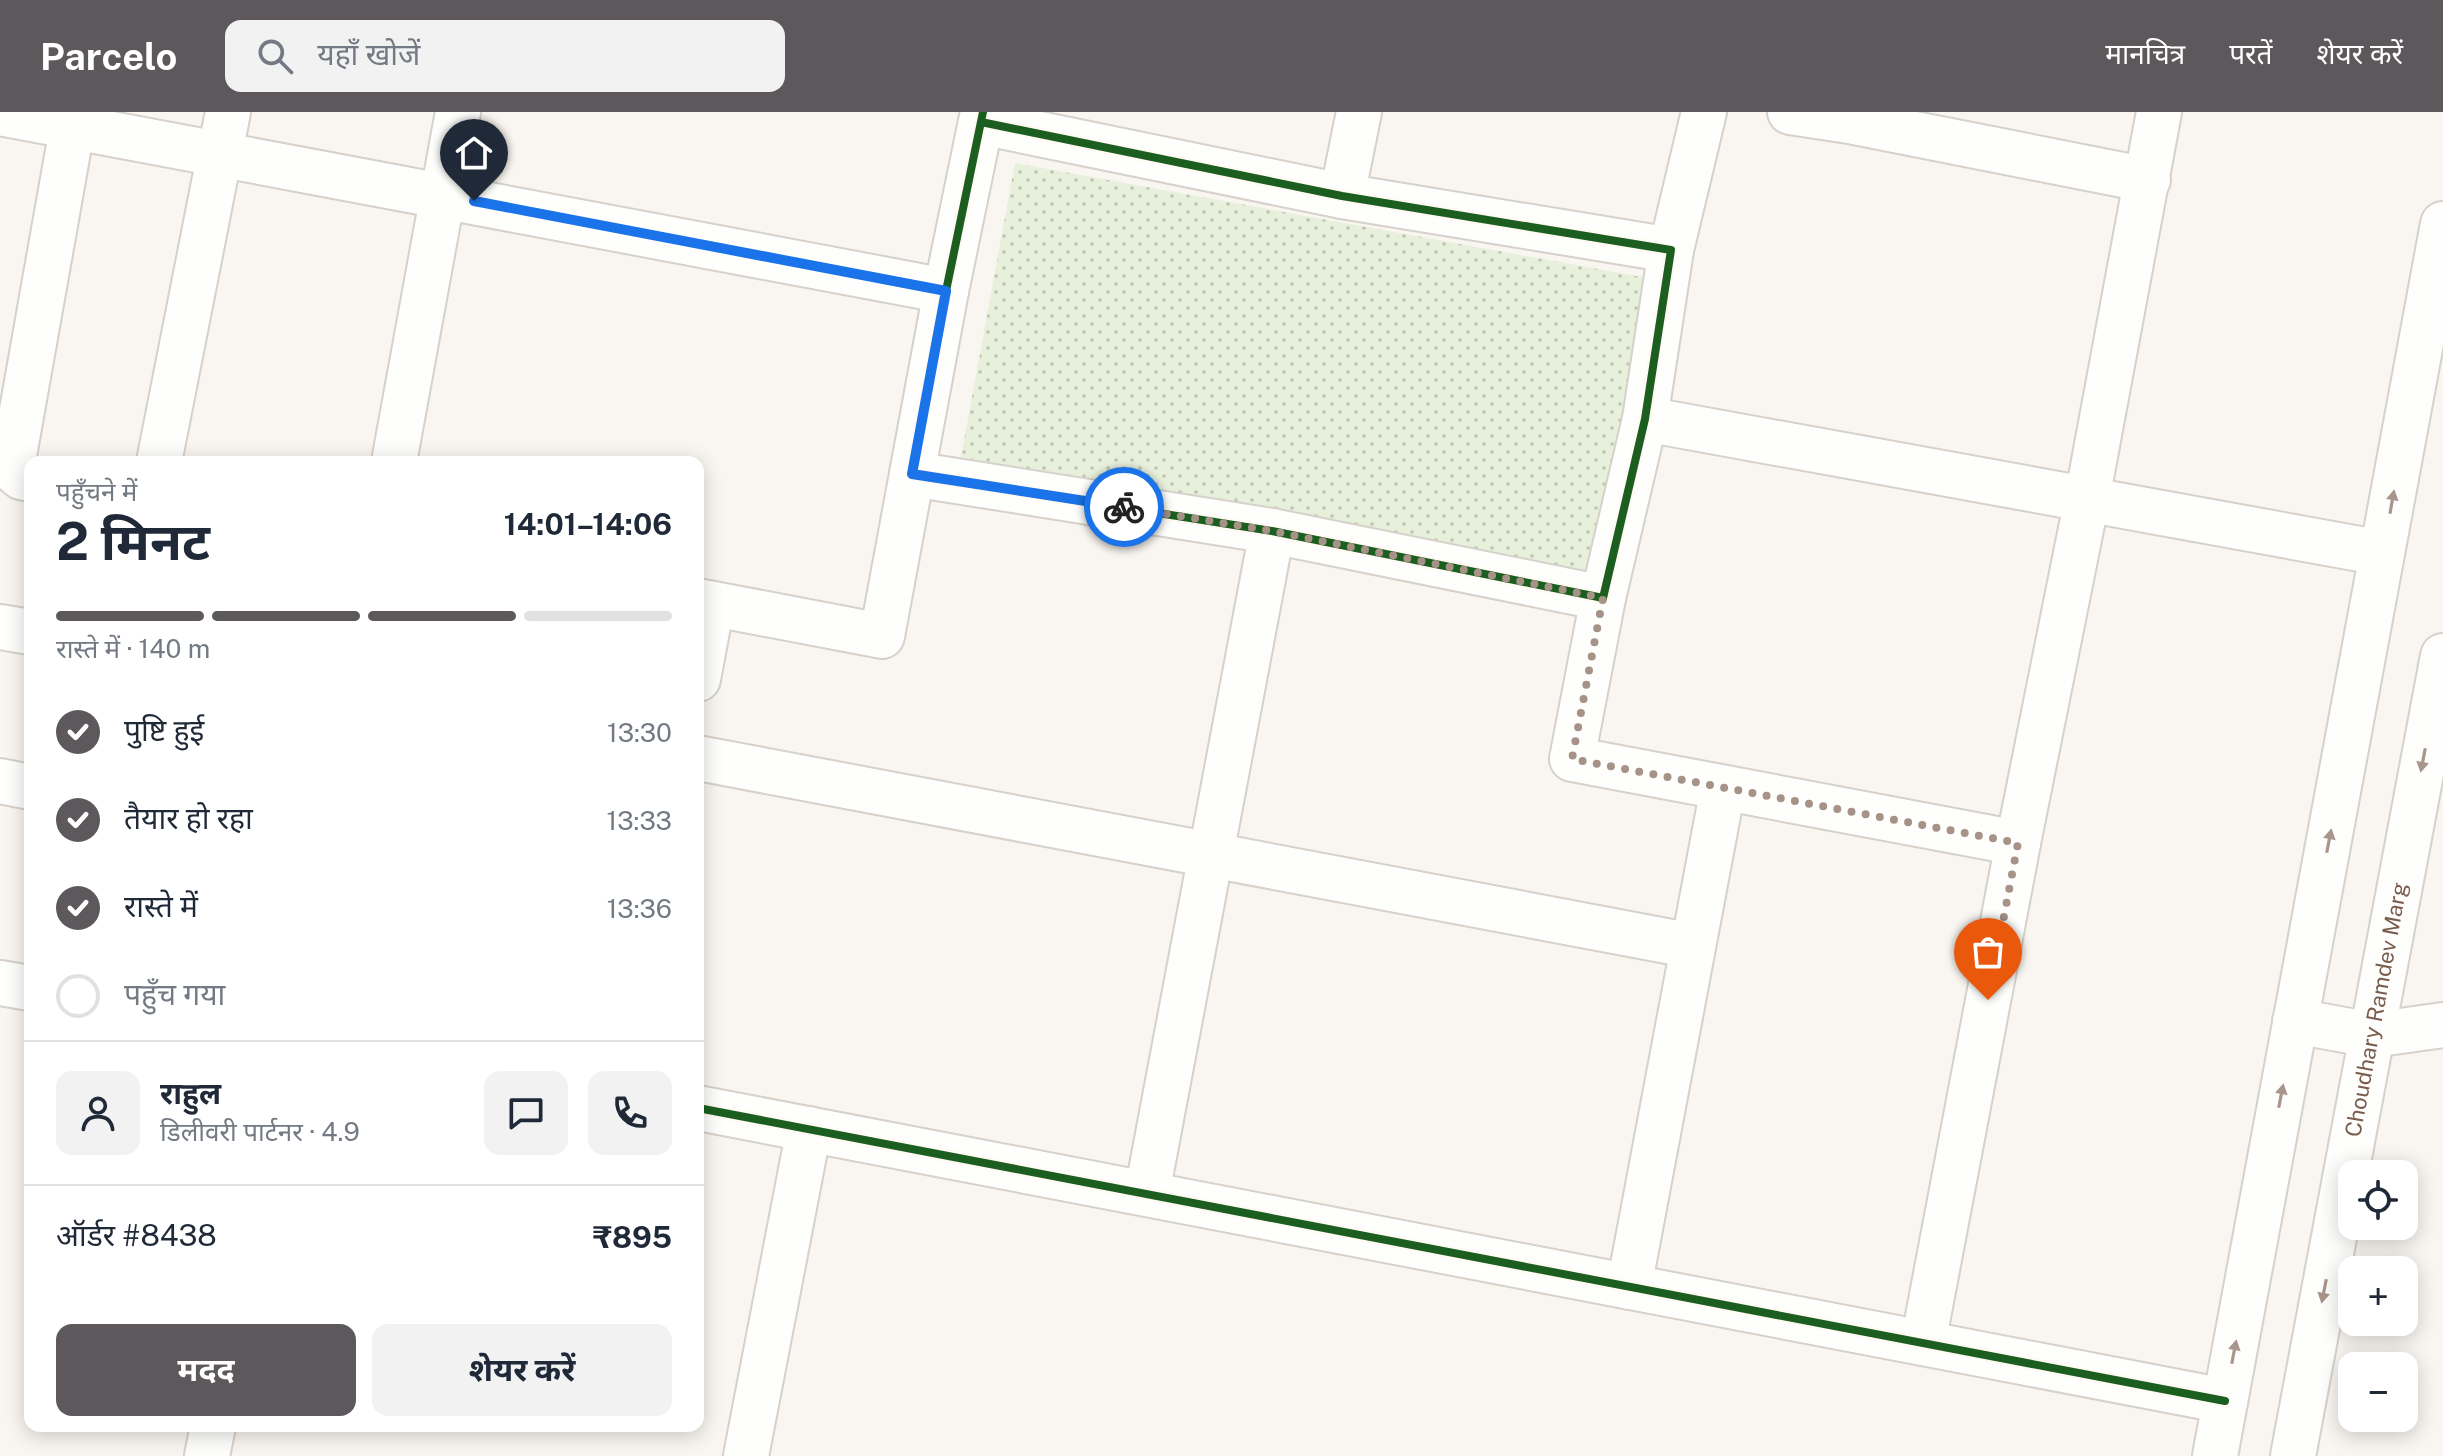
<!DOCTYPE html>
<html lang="hi">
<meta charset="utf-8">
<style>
:root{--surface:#fff;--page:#f2f2f3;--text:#1f2937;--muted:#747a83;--line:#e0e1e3;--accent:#5c585b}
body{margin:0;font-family:"Public Sans","Noto Sans Devanagari",sans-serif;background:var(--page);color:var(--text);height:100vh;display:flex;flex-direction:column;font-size:30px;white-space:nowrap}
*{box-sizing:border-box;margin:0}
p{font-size:26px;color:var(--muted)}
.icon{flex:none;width:44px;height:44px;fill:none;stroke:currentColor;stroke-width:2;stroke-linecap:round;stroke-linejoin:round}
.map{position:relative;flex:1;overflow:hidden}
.drawer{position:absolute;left:24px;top:344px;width:680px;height:976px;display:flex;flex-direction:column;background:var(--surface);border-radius:16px;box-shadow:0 4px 20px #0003}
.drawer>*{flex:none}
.fabs{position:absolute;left:2338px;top:1048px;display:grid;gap:16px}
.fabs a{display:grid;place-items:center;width:80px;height:80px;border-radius:16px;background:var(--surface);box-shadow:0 4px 20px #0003;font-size:40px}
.pin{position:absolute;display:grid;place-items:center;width:68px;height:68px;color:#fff;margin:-82px -34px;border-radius:50% 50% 50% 0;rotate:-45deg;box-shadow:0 0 8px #0007}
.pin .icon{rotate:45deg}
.courier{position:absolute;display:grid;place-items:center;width:80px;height:80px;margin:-40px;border:6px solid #1a73e8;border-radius:50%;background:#fff;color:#222;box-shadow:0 2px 10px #0007}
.summary em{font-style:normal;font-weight:700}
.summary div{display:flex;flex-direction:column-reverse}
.summary{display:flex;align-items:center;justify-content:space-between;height:136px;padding:0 32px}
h1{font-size:52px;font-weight:700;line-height:60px}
.bar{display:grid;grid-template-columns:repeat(4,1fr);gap:12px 8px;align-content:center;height:96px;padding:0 32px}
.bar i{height:10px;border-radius:6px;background:var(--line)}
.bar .active{background:var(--accent)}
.bar p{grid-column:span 4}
.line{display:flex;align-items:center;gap:20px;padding:0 32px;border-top:2px solid var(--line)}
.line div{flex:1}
.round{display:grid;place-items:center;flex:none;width:84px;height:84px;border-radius:16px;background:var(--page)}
ol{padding:0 32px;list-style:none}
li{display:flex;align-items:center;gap:24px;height:88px}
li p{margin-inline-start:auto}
li .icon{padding:8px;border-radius:50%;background:var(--accent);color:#fff;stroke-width:4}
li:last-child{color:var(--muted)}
li i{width:44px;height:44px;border:4px solid var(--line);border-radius:50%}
.primary-button{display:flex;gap:16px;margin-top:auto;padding:16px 32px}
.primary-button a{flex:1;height:92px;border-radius:16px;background:var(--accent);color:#fff;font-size:32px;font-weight:700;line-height:92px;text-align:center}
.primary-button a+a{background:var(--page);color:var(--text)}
header{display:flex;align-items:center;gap:48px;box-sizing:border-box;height:112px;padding:0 40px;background:var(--accent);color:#fff}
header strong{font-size:38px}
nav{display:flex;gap:44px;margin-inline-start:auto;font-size:28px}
.search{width:560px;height:72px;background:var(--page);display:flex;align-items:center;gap:20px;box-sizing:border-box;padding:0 28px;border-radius:16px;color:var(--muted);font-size:30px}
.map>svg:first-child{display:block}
.park{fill:url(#park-dots)}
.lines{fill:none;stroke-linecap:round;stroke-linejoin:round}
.minor-casing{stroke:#d7d1cb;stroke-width:48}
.tertiary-casing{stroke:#d7d1cb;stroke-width:48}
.minor{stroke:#fefefd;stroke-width:44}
.tertiary{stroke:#fefefd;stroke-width:44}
.cycleway-casing{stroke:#fffaf3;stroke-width:13}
.cycleway{stroke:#1b5e20;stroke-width:8}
.oneway{fill:#a8958b}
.done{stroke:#a69286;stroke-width:8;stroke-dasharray:0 14.4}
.route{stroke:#1a73e8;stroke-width:10}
.labels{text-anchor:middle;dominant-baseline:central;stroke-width:8;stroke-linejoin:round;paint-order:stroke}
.street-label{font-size:22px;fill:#7a5c4d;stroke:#fffaf3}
</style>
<header>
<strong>Parcelo</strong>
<div class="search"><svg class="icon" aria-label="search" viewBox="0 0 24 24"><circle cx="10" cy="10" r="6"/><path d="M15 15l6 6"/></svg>यहाँ खोजें</div>
<nav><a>मानचित्र</a><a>परतें</a><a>शेयर करें</a></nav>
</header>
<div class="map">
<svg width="2443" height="1344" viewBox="0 0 2443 1344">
<defs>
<pattern id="park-dots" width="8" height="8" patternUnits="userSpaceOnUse" patternTransform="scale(2)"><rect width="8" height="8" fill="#e7f0db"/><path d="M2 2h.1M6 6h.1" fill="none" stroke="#c0c6b4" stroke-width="1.8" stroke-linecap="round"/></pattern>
</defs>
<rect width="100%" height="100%" fill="#f9f5f0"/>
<path class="park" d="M1015,51L1658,168L1604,462L961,345Z"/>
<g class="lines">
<g class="minor-casing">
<g id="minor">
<path d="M1790,0L1849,9L2148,68"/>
<path d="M0,1L946,179"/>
<path d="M981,10L1342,84L1671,138L1645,307L1603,486L1272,419L912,362L946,179L983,0"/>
<path d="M1342,84L1359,0"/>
<path d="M1671,138L1704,0"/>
<path d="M1645,307L2382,441"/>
<path d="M159,350L228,0"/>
<path d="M394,350L458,0"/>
<path d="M30,367L21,365L14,359L13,349L75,0"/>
<path d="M1603,486L1572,647L2018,731"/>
<path d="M698,489L882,524L912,362"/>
<path d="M0,515L30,520"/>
<path d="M698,567L712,492"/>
<path d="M698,646L1693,834"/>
<path d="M0,669L30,675"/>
<path d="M0,871L30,876"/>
<path d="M2295,909L2372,923L2443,913"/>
<path d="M698,996L2225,1289"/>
<path d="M1147,1081L1272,419"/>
<path d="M1629,1175L1723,676"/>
<path d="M1923,1231L2018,731L2087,387L2159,0"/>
<path d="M207,1344L213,1314"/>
<path d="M746,1344L809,1017"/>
</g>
</g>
<g class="tertiary-casing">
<g id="tertiary">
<path d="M2215,1344L2443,112"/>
<path id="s1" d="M2293,1344C2343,1077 2391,810 2443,544"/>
</g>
</g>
<use href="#minor" class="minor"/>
<use href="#tertiary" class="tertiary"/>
<g class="cycleway-casing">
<g id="cycleway">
<path d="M981,10L1342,84L1671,138L1645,307L1603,486L1272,419L912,362L946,179L983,0"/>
<path d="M698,996L2225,1289"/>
</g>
</g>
<use href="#cycleway" class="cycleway"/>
</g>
<defs><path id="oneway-solid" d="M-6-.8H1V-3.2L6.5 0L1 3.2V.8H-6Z" transform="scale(2)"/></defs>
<g class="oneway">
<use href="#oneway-solid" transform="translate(2392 390) rotate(-80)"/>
<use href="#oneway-solid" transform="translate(2423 648) rotate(101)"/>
<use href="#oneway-solid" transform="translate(2329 729) rotate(-79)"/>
<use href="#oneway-solid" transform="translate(2281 984) rotate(-79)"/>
<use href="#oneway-solid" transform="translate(2324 1179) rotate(101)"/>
<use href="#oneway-solid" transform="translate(2234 1240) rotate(-79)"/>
</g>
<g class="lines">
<path class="done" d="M1124,395L1272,419L1603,486L1572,647L2018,731L1988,888"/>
<path class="route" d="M474,89L946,179L912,362L1124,395"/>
</g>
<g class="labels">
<g class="street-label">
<text stroke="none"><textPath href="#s1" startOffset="454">Choudhary Ramdev Marg</textPath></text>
</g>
</g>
</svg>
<div class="fabs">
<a><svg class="icon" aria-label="locate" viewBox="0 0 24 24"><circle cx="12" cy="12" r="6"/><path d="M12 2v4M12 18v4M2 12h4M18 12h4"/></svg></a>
<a>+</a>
<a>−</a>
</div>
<div class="pin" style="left:1988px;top:888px;background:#ea580c"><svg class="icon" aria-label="bag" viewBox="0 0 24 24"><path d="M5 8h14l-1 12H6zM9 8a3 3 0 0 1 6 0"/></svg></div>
<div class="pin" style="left:474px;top:89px;background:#1f2937"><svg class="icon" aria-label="home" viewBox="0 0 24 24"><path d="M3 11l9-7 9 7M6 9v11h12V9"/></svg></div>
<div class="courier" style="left:1124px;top:395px"><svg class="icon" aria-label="bike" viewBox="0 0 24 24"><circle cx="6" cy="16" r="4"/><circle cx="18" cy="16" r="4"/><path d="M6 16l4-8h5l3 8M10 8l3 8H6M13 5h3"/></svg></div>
<section class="drawer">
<div class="summary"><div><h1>2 मिनट</h1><p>पहुँचने में</p></div><em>14:01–14:06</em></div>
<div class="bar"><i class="active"></i><i class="active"></i><i class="active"></i><i></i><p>रास्ते में · 140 m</p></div>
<ol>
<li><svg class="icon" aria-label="check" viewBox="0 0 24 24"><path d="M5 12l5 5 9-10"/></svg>पुष्टि हुई<p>13:30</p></li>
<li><svg class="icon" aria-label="check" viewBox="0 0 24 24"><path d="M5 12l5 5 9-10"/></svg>तैयार हो रहा<p>13:33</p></li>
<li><svg class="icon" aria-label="check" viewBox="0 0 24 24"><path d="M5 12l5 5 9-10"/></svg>रास्ते में<p>13:36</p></li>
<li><i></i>पहुँच गया</li>
</ol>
<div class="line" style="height:144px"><a class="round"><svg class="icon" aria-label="person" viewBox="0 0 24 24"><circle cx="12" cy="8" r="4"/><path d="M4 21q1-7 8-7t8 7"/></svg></a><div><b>राहुल</b><p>डिलीवरी पार्टनर · 4.9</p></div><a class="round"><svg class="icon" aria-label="chat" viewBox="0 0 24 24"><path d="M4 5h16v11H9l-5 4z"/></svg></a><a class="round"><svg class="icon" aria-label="phone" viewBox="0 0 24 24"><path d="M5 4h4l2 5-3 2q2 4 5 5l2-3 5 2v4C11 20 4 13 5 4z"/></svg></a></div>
<div class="line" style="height:104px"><div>ऑर्डर #8438</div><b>₹895</b></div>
<div class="primary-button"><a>मदद</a><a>शेयर करें</a></div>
</section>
</div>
